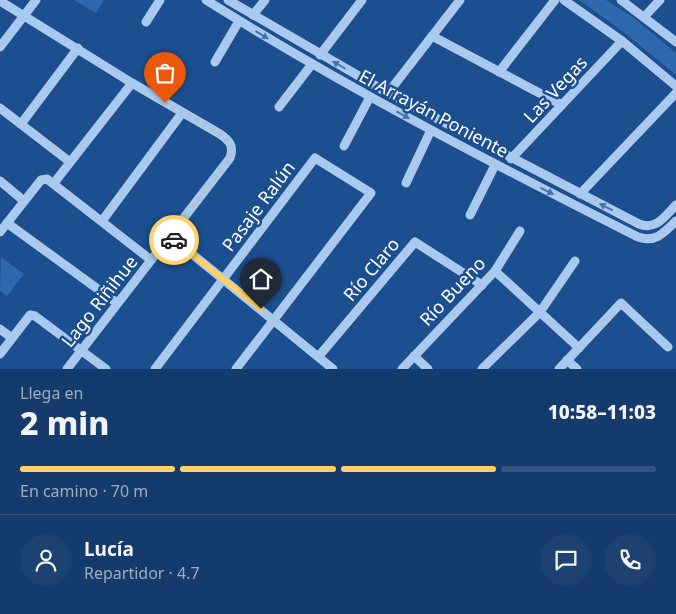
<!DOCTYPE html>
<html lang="es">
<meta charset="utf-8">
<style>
:root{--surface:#143b6b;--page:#1d4271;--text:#f1f3f6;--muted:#9dadc1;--line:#33557e;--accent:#ffd166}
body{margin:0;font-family:"Noto Sans",sans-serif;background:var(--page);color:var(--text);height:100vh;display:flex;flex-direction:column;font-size:19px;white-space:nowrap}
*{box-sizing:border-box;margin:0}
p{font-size:16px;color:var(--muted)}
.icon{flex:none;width:28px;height:28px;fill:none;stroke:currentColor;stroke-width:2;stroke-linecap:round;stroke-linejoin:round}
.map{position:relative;height:369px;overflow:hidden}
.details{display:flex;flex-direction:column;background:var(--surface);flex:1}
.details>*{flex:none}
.pin{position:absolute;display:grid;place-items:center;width:42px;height:42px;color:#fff;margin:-51px -21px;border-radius:50% 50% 50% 0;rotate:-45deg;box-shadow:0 0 5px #0007}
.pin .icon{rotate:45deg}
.courier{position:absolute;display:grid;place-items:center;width:50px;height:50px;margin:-25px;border:4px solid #ffd166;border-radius:50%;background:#fff;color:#222;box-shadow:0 1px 6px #0007}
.headline em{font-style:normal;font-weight:800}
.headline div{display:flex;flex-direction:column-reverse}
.headline{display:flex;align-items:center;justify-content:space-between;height:85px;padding:0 20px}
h1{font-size:32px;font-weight:800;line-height:38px}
.bar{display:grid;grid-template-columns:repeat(4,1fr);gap:8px 5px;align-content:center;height:60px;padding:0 20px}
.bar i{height:6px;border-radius:4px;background:var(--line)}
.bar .current{background:var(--accent)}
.bar p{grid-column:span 4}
.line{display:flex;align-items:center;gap:12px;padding:0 20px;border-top:1px solid var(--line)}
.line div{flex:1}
.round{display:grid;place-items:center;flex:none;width:52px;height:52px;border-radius:26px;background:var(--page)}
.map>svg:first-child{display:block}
.green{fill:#2e69ad}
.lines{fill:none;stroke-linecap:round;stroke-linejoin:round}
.minor{stroke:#a9c9ee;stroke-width:9}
.oneway{fill:#4674ac}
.done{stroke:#afc1d8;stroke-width:5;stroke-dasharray:0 9}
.route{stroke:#ffd166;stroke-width:6}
.labels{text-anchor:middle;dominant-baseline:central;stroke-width:5;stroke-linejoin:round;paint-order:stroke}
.street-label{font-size:18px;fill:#fff;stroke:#1b4f8f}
</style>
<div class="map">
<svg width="676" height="369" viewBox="0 0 676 369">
<rect width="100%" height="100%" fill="#1b4f8f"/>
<g class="green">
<path d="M74,0H104L96,13Z"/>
<path d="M579,0H606L634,18L676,53V75L626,34Z"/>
<path d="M1,257L24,274L7,296L0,291Z"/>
</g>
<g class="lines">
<g class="minor">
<path d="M206,0C345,87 491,163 638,237C655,243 664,233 676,221"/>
<path d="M228,0L388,93L639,224C656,231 665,216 676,205"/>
<path d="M564,0L622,41L676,86"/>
<path d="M621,0L676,42"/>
<path d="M0,1L132,83L220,134C230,141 234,146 230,158L67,369"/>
<path d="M253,15L265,0"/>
<path d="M644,17L660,0"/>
<path d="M146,22L160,0"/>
<path d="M432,36L562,105"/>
<path d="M0,47L36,0"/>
<path d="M320,55L362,0"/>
<path d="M215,62L239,21"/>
<path d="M499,72L555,0"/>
<path d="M388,93L460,0"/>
<path d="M279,107L312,64"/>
<path d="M0,108L70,162"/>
<path d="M21,124L78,48"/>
<path d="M344,146L370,97"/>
<path d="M511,159L622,41"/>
<path d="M0,181L24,201"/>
<path d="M54,183L132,83"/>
<path d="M406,183L431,130"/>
<path d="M580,194L676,93"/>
<path d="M470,215L495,165"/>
<path d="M102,221L182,113"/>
<path d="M7,223L117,303"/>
<path d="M0,232L41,180L47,179L151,260"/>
<path d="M170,236L333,369"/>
<path d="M495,271L579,348"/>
<path d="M0,329L12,338"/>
<path d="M0,354L30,315L35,316L106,369"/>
<path d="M319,356L415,242L482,285"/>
<path d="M414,356L428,369"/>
<path d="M567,360L577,369"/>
<path d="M155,369L315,158L371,193L236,369"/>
<path d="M402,369L495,271L520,231"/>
<path d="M482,369L540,312L575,261"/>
<path d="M559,369L621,303L668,347"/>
</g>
</g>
<defs><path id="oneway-solid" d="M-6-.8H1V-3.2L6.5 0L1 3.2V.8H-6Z" transform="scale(1.25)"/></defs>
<g class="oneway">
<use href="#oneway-solid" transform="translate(262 35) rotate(31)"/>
<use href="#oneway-solid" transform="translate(339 65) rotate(-150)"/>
<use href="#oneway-solid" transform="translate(403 115) rotate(29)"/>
<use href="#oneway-solid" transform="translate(547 191) rotate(27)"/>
<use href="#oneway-solid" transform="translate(606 207) rotate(-153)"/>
</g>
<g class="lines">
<path class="done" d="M165,103C184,114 225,130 233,150L230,158L170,236L174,240"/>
<path class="route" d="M174,240L261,309"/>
</g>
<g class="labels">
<g class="street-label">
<text transform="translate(555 89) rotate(-47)">Las Vegas</text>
<text transform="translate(434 113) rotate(28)">El Arrayán Poniente</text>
<text transform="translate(258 206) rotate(-53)">Pasaje Ralún</text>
<text transform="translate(371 269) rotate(-50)">Río Claro</text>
<text transform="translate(452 291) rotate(-47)">Río Bueno</text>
<text transform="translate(99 301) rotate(-52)">Lago Riñihue</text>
</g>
</g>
</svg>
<div class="pin" style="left:165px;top:103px;background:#ea580c"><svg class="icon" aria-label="bag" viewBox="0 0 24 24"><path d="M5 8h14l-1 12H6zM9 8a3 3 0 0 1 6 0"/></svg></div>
<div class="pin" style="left:261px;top:309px;background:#1f2937"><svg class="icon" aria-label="home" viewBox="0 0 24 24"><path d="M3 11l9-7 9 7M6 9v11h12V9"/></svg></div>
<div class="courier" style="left:174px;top:240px"><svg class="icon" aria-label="car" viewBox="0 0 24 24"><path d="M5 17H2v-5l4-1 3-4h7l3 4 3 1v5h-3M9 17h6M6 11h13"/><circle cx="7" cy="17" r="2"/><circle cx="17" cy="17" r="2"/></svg></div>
</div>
<section class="details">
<div class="headline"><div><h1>2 min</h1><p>Llega en</p></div><em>10:58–11:03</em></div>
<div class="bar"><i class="current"></i><i class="current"></i><i class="current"></i><i></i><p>En camino · 70 m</p></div>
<div class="line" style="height:90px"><a class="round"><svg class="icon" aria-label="person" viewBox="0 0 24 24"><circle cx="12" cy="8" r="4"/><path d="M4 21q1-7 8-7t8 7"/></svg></a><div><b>Lucía</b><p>Repartidor · 4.7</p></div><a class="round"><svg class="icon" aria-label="chat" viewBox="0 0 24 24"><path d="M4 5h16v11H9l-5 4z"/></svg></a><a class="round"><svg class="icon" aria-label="phone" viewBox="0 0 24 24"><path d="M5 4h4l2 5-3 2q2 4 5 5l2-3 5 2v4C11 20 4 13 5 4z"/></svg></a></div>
</section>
